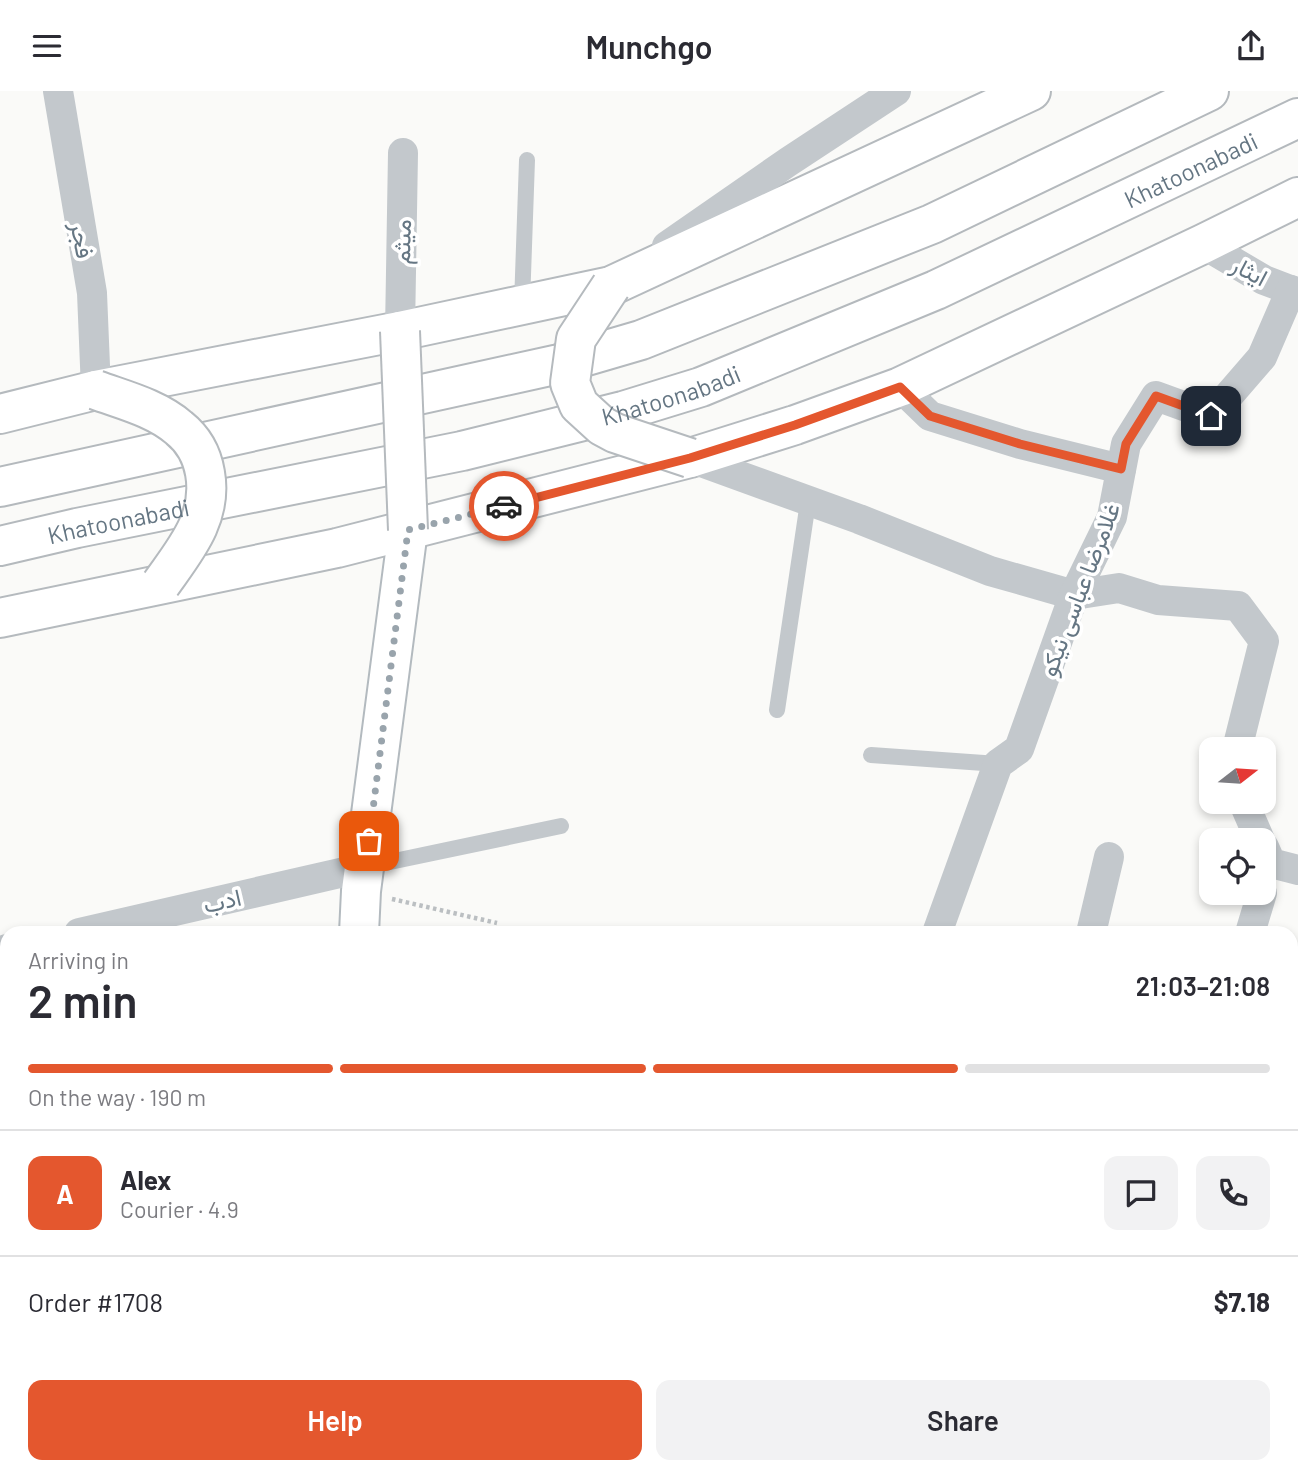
<!DOCTYPE html>
<meta charset="utf-8">
<style>
:root{--surface:#fff;--page:#f2f2f3;--text:#2b2b33;--muted:#7c7c81;--line:#e1e1e2;--accent:#e4572e}
body{margin:0;font-family:Barlow,Vazirmatn,sans-serif;background:var(--page);color:var(--text);height:100vh;display:flex;flex-direction:column;font-size:26px;white-space:nowrap}
*{box-sizing:border-box;margin:0}
p{font-size:23px;color:var(--muted)}
.icon{flex:none;width:38px;height:38px;fill:none;stroke:currentColor;stroke-width:2;stroke-linecap:round;stroke-linejoin:round}
.map{position:relative;flex:1;overflow:hidden}
.panel{position:absolute;left:0px;top:835px;width:1298px;height:548px;display:flex;flex-direction:column;background:var(--surface);border-radius:21px 21px 0 0;box-shadow:0 4px 10px #0003}
.panel>*{flex:none}
.needle{width:46px;rotate:73deg}
.controls{position:absolute;left:1199px;top:646px;display:grid;gap:14px}
.controls a{display:grid;place-items:center;width:77px;height:77px;border-radius:14px;background:var(--surface);box-shadow:0 4px 10px #0003;font-size:35px}
.pin{position:absolute;display:grid;place-items:center;width:60px;height:60px;color:#fff;margin:-30px;border-radius:14px;box-shadow:0 4px 10px #0006}
.courier{position:absolute;display:grid;place-items:center;width:70px;height:70px;margin:-35px;border:5px solid #e4572e;border-radius:50%;background:#fff;color:#222;box-shadow:0 2px 9px #0007}
.overview em{font-style:normal;font-weight:600}
.overview div{display:flex;flex-direction:column-reverse}
.overview{display:flex;align-items:center;justify-content:space-between;height:119px;padding:0 28px}
h1{font-size:46px;font-weight:600;line-height:52px}
.bar{display:grid;grid-template-columns:repeat(4,1fr);gap:10px 7px;align-content:center;height:84px;padding:0 28px}
.bar i{height:9px;border-radius:5px;background:var(--line)}
.bar .current{background:var(--accent)}
.bar p{grid-column:span 4}
.line{display:flex;align-items:center;gap:18px;padding:0 28px;border-top:2px solid var(--line)}
.line div{flex:1}
.round{display:grid;place-items:center;flex:none;width:74px;height:74px;border-radius:14px;background:var(--page)}
.action{display:flex;gap:14px;margin-top:auto;padding:14px 28px}
.action a{flex:1;height:80px;border-radius:14px;background:var(--accent);color:#fff;font-size:28px;font-weight:600;line-height:80px;text-align:center}
.action a+a{background:var(--page);color:var(--text)}
header{display:flex;justify-content:space-between;align-items:center;height:91px;padding:0 28px;background:var(--surface);font-size:32px;font-weight:600}
.map>svg:first-child{display:block}
.lines{fill:none;stroke-linecap:round;stroke-linejoin:round}
.secondary-casing{stroke:#b3babf;stroke-width:42}
.primary-casing{stroke:#b5babe;stroke-width:42}
.highway-casing{stroke:#b4b9bd;stroke-width:42}
.path{stroke:#bbbfc2;stroke-width:4.5;stroke-dasharray:3.5 3.5;stroke-linecap:butt}
.lane{stroke:#c3c8cc;stroke-width:16}
.street{stroke:#c3c8cc;stroke-width:30}
.secondary{stroke:#fff;stroke-width:38}
.primary{stroke:#fff;stroke-width:38}
.highway{stroke:#fff;stroke-width:38}
.primary-bridge-casing{stroke:#b5babe;stroke-width:42;stroke-linecap:butt}
.primary-bridge{stroke:#fff;stroke-width:38}
.done{stroke:#99a4ac;stroke-width:7;stroke-dasharray:0 12.6}
.route{stroke:#e4572e;stroke-width:9}
.labels{text-anchor:middle;dominant-baseline:central;stroke-width:7;stroke-linejoin:round;paint-order:stroke}
.street-label{font-size:24px;fill:#657683;stroke:#fff}
</style>
<header><svg class="icon" aria-label="menu" viewBox="0 0 24 24"><path d="M4 6h16M4 12h16M4 18h16"/></svg>Munchgo<svg class="icon" aria-label="share" viewBox="0 0 24 24"><path d="M12 15V3M7 8l5-5 5 5M5 13v7h14v-7"/></svg></header>
<div class="map">
<svg width="1298" height="1381" viewBox="0 0 1298 1381">
<rect width="100%" height="100%" fill="#fafaf8"/>
<g class="lines">
<g class="secondary-casing">
<g id="secondary">
<path d="M359,842L361,800L408,439"/>
<path d="M941,1376L957,1381"/>
</g>
</g>
<g class="primary-casing">
<g id="primary">
<path d="M0,323L96,299L400,240L611,195L1031,0"/>
<path d="M0,527L337,457L690,367L795,334L900,296L1203,153L1298,106"/>
</g>
</g>
<g class="highway-casing">
<g id="highway">
<path d="M0,396L559,273L641,249L932,133L1209,0"/>
<path id="s1" d="M0,455L77,437L462,360L623,320L701,296L936,199L1298,27"/>
</g>
</g>
<path class="path" d="M392,808L497,832"/>
<g class="lane">
<path d="M522,213L527,69"/>
<path d="M777,619L808,411"/>
<path d="M871,664L998,673"/>
<path d="M366,776L561,735"/>
<path d="M502,1376L503,1381"/>
</g>
<g class="street">
<path d="M58,0L92,202L96,299"/>
<path d="M1203,153L1264,189L1298,202"/>
<path d="M667,155L788,71L896,0"/>
<path d="M400,240L403,62"/>
<path d="M900,296L930,325L1020,353L1121,378"/>
<path d="M690,367L859,428L990,480L1074,504L1119,497L1158,509L1238,515L1264,550L1237,658"/>
<path d="M1243,710L1260,749"/>
<path d="M1264,756L1271,772L1298,779"/>
<path d="M79,842L366,776"/>
<path d="M937,842L998,673L1019,658L1074,504L1112,426L1126,353L1156,305L1211,325L1262,266L1291,199"/>
<path d="M1091,842L1109,766"/>
<path d="M1250,842L1262,802"/>
<path d="M0,860L7,858"/>
<path d="M0,939L7,942"/>
<path d="M0,1232L7,1234"/>
<path d="M56,1381L58,1376"/>
<path d="M219,1381L221,1376"/>
<path d="M257,1381L259,1376"/>
<path d="M376,1381L377,1376"/>
<path d="M722,1381L724,1376"/>
<path d="M1002,1381L1003,1376"/>
<path d="M1188,1381L1189,1376"/>
</g>
<use href="#secondary" class="secondary"/>
<use href="#primary" class="primary"/>
<use href="#highway" class="highway"/>
<g class="primary-bridge-casing">
<g id="primary-bridge">
<path d="M611,195L576,248L570,292L579,314L602,335L615,342L690,367"/>
<path d="M400,240L408,439"/>
<path d="M96,299C123,309 156,317 179,337C194,349 202,364 205,382C213,427 185,459 161,493"/>
</g>
</g>
<use href="#primary-bridge" class="primary-bridge"/>
</g>
<g class="lines">
<path class="done" d="M369,750L408,439L504,415"/>
<path class="route" d="M504,415L690,367L795,334L900,296L930,325L1020,353L1121,378L1126,353L1156,305L1211,325"/>
</g>
<g class="labels">
<g class="street-label">
<text stroke="none"><textPath href="#s1" startOffset="1255">Khatoonabadi</textPath></text>
<text transform="translate(83 149) rotate(80)">فجر</text>
<text transform="translate(401 151) rotate(-89)">میثم</text>
<text transform="translate(1250 179) rotate(28)">ایثار</text>
<text stroke="none"><textPath href="#s1" startOffset="688">Khatoonabadi</textPath></text>
<text stroke="none"><textPath href="#s1" startOffset="121">Khatoonabadi</textPath></text>
<text transform="translate(1079 498) rotate(-69)">غلامرضا عباسی نیکو</text>
<text transform="translate(222 809) rotate(-13)">ادب</text>
</g>
</g>
</svg>
<div class="controls">
<a><svg class="needle" viewBox="-14 -14 28 28"><path d="M0-13l5 13h-10z" fill="#e53935"/><path d="M0 13l5-13h-10z" fill="#7c7c81"/></svg></a>
<a><svg class="icon" aria-label="locate" viewBox="0 0 24 24"><circle cx="12" cy="12" r="6"/><path d="M12 2v4M12 18v4M2 12h4M18 12h4"/></svg></a>
</div>
<div class="pin" style="left:369px;top:750px;background:#ea580c"><svg class="icon" aria-label="bag" viewBox="0 0 24 24"><path d="M5 8h14l-1 12H6zM9 8a3 3 0 0 1 6 0"/></svg></div>
<div class="pin" style="left:1211px;top:325px;background:#1f2937"><svg class="icon" aria-label="home" viewBox="0 0 24 24"><path d="M3 11l9-7 9 7M6 9v11h12V9"/></svg></div>
<div class="courier" style="left:504px;top:415px"><svg class="icon" aria-label="car" viewBox="0 0 24 24"><path d="M5 17H2v-5l4-1 3-4h7l3 4 3 1v5h-3M9 17h6M6 11h13"/><circle cx="7" cy="17" r="2"/><circle cx="17" cy="17" r="2"/></svg></div>
<section class="panel">
<div class="overview"><div><h1>2 min</h1><p>Arriving in</p></div><em>21:03–21:08</em></div>
<div class="bar"><i class="current"></i><i class="current"></i><i class="current"></i><i></i><p>On the way · 190 m</p></div>
<div class="line" style="height:126px"><b class="round" style="background:var(--accent);color:#fff">A</b><div><b>Alex</b><p>Courier · 4.9</p></div><a class="round"><svg class="icon" aria-label="chat" viewBox="0 0 24 24"><path d="M4 5h16v11H9l-5 4z"/></svg></a><a class="round"><svg class="icon" aria-label="phone" viewBox="0 0 24 24"><path d="M5 4h4l2 5-3 2q2 4 5 5l2-3 5 2v4C11 20 4 13 5 4z"/></svg></a></div>
<div class="line" style="height:91px"><div>Order #1708</div><b>$7.18</b></div>
<div class="action"><a>Help</a><a>Share</a></div>
</section>
</div>
